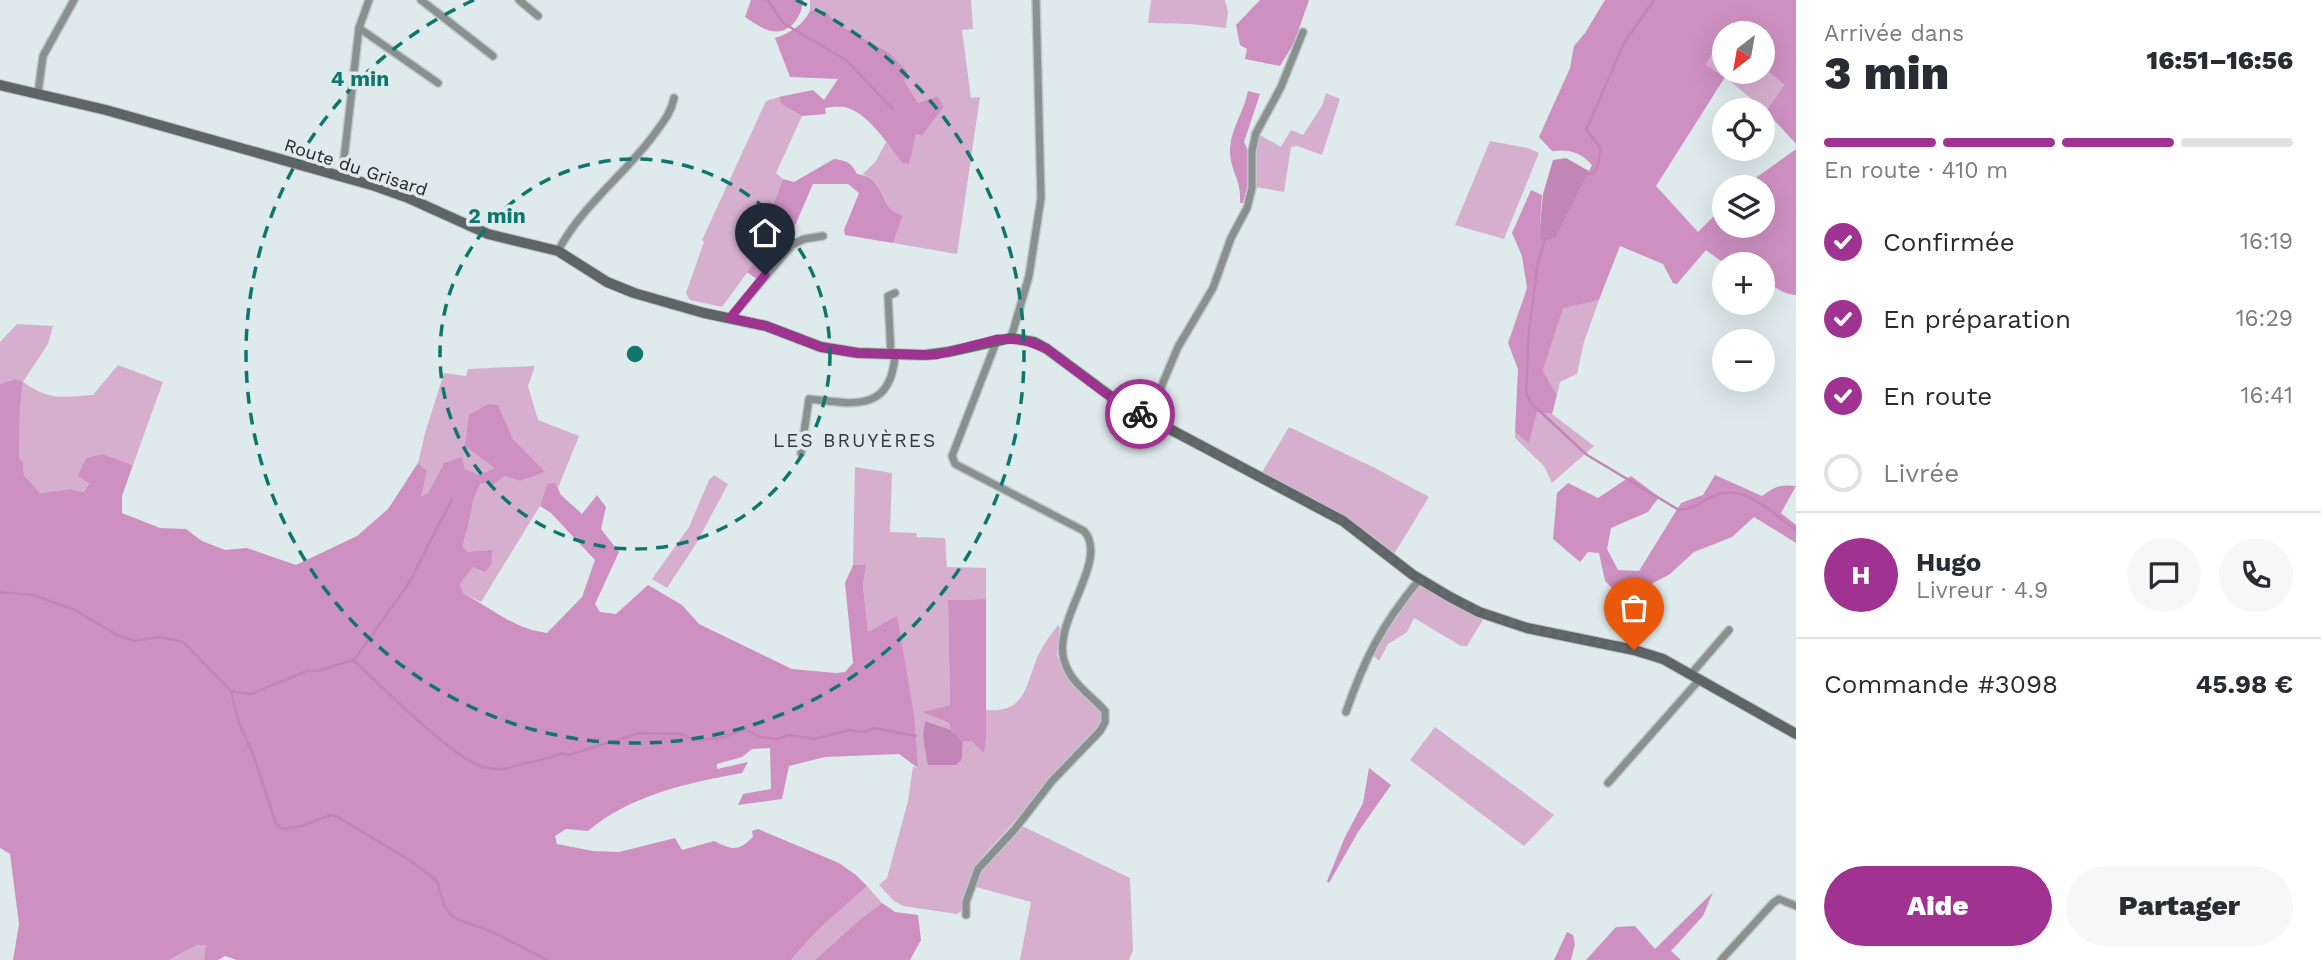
<!DOCTYPE html>
<html lang="fr">
<meta charset="utf-8">
<style>
:root{--surface:#fff;--page:#f7f7f7;--text:#2b2b33;--muted:#7c7c81;--line:#e1e1e2;--accent:#a03291}
body{margin:0;font-family:"Work Sans",sans-serif;background:var(--page);color:var(--text);height:100vh;display:flex;flex-direction:column;font-size:26px;white-space:nowrap}
*{box-sizing:border-box;margin:0}
p{font-size:23px;color:var(--muted)}
.icon{flex:none;width:38px;height:38px;fill:none;stroke:currentColor;stroke-width:2;stroke-linecap:round;stroke-linejoin:round}
.map{position:relative;flex:1;overflow:hidden}
.sheet{display:flex;flex-direction:column;background:var(--surface);width:525px}
.sheet>*{flex:none}
.needle{width:46px;rotate:211deg}
.fabs{position:absolute;left:1712px;top:21px;display:grid;gap:14px}
.fabs a{display:grid;place-items:center;width:63px;height:63px;border-radius:50%;background:var(--surface);box-shadow:0 7px 28px #0002;font-size:35px}
.pin{position:absolute;display:grid;place-items:center;width:60px;height:60px;color:#fff;margin:-72px -30px;border-radius:50% 50% 50% 0;rotate:-45deg;box-shadow:0 0 7px #0007}
.pin .icon{rotate:45deg}
.courier{position:absolute;display:grid;place-items:center;width:70px;height:70px;margin:-35px;border:5px solid #a03291;border-radius:50%;background:#fff;color:#222;box-shadow:0 2px 9px #0007}
.summary em{font-style:normal;font-weight:800}
.summary div{display:flex;flex-direction:column-reverse}
.summary{display:flex;align-items:center;justify-content:space-between;height:119px;padding:0 28px}
h1{font-size:46px;font-weight:800;line-height:52px}
.bar{display:grid;grid-template-columns:repeat(4,1fr);gap:10px 7px;align-content:center;height:84px;padding:0 28px}
.bar i{height:9px;border-radius:5px;background:var(--line)}
.bar .on{background:var(--accent)}
.bar p{grid-column:span 4}
.line{display:flex;align-items:center;gap:18px;padding:0 28px;border-top:2px solid var(--line)}
.line div{flex:1}
.round{display:grid;place-items:center;flex:none;width:74px;height:74px;border-radius:37px;background:var(--page)}
ol{padding:0 28px;list-style:none}
li{display:flex;align-items:center;gap:21px;height:77px}
li p{margin-inline-start:auto}
li .icon{padding:7px;border-radius:50%;background:var(--accent);color:#fff;stroke-width:4}
li:last-child{color:var(--muted)}
li i{width:38px;height:38px;border:4px solid var(--line);border-radius:50%}
.cta{display:flex;gap:14px;margin-top:auto;padding:14px 28px}
.cta a{flex:1;height:80px;border-radius:42px;background:var(--accent);color:#fff;font-size:28px;font-weight:800;line-height:80px;text-align:center}
.cta a+a{background:var(--page);color:var(--text)}
main{display:flex;flex:1;min-height:0}
.map>svg:first-child{display:block}
.green{fill:#d7afce}
.forest{fill:#cd90c1}
.water{fill:#c285b5}
.lines{fill:none;stroke-linecap:round;stroke-linejoin:round}
.stream{stroke:#c285b5;stroke-width:2.5}
.street-casing{stroke:#bdc7c8;stroke-width:10}
.secondary-casing{stroke:#bdc7c8;stroke-width:12}
.street{stroke:#8a8f90;stroke-width:7}
.secondary{stroke:#5f6566;stroke-width:10}
.done{stroke:#646a6b;stroke-width:7;stroke-dasharray:0 12.6}
.route{stroke:#a03291;stroke-width:9}
.ring{fill:none;stroke:#0f766e;stroke-width:3.5;stroke-dasharray:12 9}
.labels{text-anchor:middle;dominant-baseline:central;stroke-width:7;stroke-linejoin:round;paint-order:stroke}
.street-label{font-size:18px;fill:#212526;stroke:#dfeaec}
.neighbourhood-label{font-size:19px;letter-spacing:2px;fill:#313a3b;stroke:#dfeaec}
.centre{fill:#0f766e;stroke:#dfeaec;stroke-width:3.5}
.ring-label{font-size:21px;text-anchor:middle;font-weight:bold;fill:#0f766e;stroke:#dfeaec;stroke-width:7;stroke-linejoin:round;paint-order:stroke}
</style>
<main>
<div class="map">
<svg width="1796" height="960" viewBox="0 0 1796 960">
<rect width="100%" height="100%" fill="#dfeaec"/>
<g class="green">
<path d="M810,0H971L973,29L962,30L971,98L980,97L957,254L893,243L903,216L891,210L877,184L863,174L876,161L886,142L902,163L916,134L922,136L944,107L938,96L918,103L905,82L907,71L890,53L839,25L825,11H810Z"/>
<path d="M1151,0H1225L1228,12L1226,28L1191,24L1148,23Z"/>
<path d="M1724,37V72H1762V66L1784,85L1766,111L1725,77L1706,65Z"/>
<path d="M1326,93L1340,99L1322,155L1297,146L1291,147L1284,192L1256,187L1254,156L1258,134L1281,147L1291,130L1303,135L1322,106Z"/>
<path d="M779,97L781,104L802,116L776,173L783,179L772,208L782,217V234L763,251L722,307L690,300L686,293L704,242L702,240L766,101Z"/>
<path d="M1490,141L1528,148L1539,153L1504,239L1455,225Z"/>
<path d="M1599,300L1584,342L1577,374L1560,382L1557,395L1543,371L1563,307Z"/>
<path d="M17,324L53,326L48,344L23,382C49,401 63,397 93,395L118,365L163,382L133,465L103,454L84,492L69,489L40,493L24,475L23,464L19,458L20,409L23,383L15,379L0,384V342Z"/>
<path d="M535,366L528,386L538,420L579,436L558,488L555,482L547,484L540,506L481,602L463,593L460,584L473,567L463,547V533L470,521L472,497L481,483L504,476L520,481L544,472L513,439L498,406L496,468L479,475L444,463L428,493L420,496L427,471L418,463L425,433L444,373L466,376L468,369Z"/>
<path d="M1537,412L1552,414L1594,446L1552,483L1544,466L1515,438V432L1529,442Z"/>
<path d="M1289,427L1375,468L1429,497L1394,554C1354,519 1308,498 1261,474Z"/>
<path d="M855,467L892,473L890,532L916,533L917,537L945,538L947,567L986,568V599L948,600L950,705L925,712L949,723L951,730L927,721L962,759L963,741H971L984,753L985,710C1026,713 1025,687 1037,658C1042,646 1050,636 1058,625L1060,628L1057,656L1074,686L1102,714L1098,730L981,858L968,883L961,911L957,914L903,906L894,901L879,885L887,878L908,801L913,766L917,768L897,617L868,632L863,586L866,564L853,565Z"/>
<path d="M714,475L728,484L696,544L667,588L652,579L689,527L709,480Z"/>
<path d="M1421,585L1484,618L1467,646H1461L1414,618L1407,632L1388,644L1379,661L1371,653L1397,612Z"/>
<path d="M1435,727L1554,815L1524,846L1410,760Z"/>
<path d="M1020,825L1130,878L1133,950L1129,960H1020L1031,902L973,886L982,868Z"/>
<path d="M867,886L882,903L858,921L815,960H791L817,931Z"/>
<path d="M197,945H207L204,960H169Z"/>
</g>
<g class="forest">
<path d="M751,0H803C802,20 786,38 765,29C758,26 751,21 745,17Z"/>
<path d="M1260,0H1309L1294,43L1280,66L1245,59L1247,49L1240,45L1236,25Z"/>
<path d="M1605,0H1796V144L1766,111L1784,85L1762,66V33H1724L1706,65L1725,77L1656,186L1698,232L1724,206V226H1762V187H1743L1796,149V295C1784,295 1771,285 1762,277V264H1748L1745,262C1729,269 1719,260 1706,250L1677,284L1673,283L1663,264L1620,246L1599,300L1563,308L1543,371L1557,395L1552,414L1537,412L1529,443L1515,432L1518,369L1508,343L1527,288L1522,256L1512,233L1531,190L1542,195L1539,238H1554L1592,165C1581,152 1568,149 1552,151L1539,137L1570,68L1574,46L1585,33Z"/>
<path d="M810,11H825L839,25L890,53L907,71L905,82L918,103L938,96L944,107L922,136L916,134L909,164L902,163C888,145 871,116 848,108C841,106 833,107 825,108L826,114L802,116L781,104L779,97L813,90L824,100L838,79L790,77L775,38C790,33 803,25 810,11Z"/>
<path d="M1248,91L1260,94L1244,142C1253,159 1249,185 1243,203H1240C1242,179 1229,170 1230,149C1231,128 1244,112 1248,91Z"/>
<path d="M834,159C847,161 851,162 857,174C883,178 880,199 893,211C896,213 900,214 903,216L893,243L845,235L844,230L859,193L848,184H813L793,230L792,240L758,280L747,272L763,251L782,234V217L772,208L783,179L794,182Z"/>
<path d="M15,379L23,382L20,409L19,458L23,463L24,475L40,493L70,489L84,492L89,483L78,476L86,458L103,454L133,465L122,496V513L160,528L186,529L202,541L225,550L247,548L296,565L357,536L388,509L418,463L427,471L421,496L428,493L444,463L462,457L465,469L479,475L495,468L465,446L469,415L488,404L498,405L513,439L545,472L520,481L504,476L494,484L481,483C472,498 473,502 470,518C468,529 463,536 463,547L467,552L492,550L491,565L485,572L473,567L460,584L463,593C491,608 514,629 547,633L582,597L595,560L551,513L540,506L547,484L555,482L561,495L582,514L597,495L606,507L601,529L619,552L595,604L600,612L616,614L648,585L682,605L699,624L792,669L836,673L845,672L853,663L845,583L853,565L866,564L863,586L868,632L897,616L914,715L918,768L899,754L825,757L789,766L782,799L738,805L743,794L771,789L770,748L752,749L742,757L717,764V769L748,762L742,773C690,782 628,796 588,831L566,829L555,836L557,844L593,851L619,852L675,838L682,850L714,841C732,850 738,852 753,837L752,831L758,829L839,863L856,875L867,886L817,931L791,960H237L225,956L218,960H204L206,945H197L169,960H13L19,924L10,854L0,848V384Z"/>
<path d="M1715,475L1762,496C1774,487 1780,484 1796,486L1781,513L1796,525V543L1754,517L1732,537L1694,552L1670,574L1623,599L1605,581L1599,553L1588,552L1580,562L1553,539L1557,493L1568,483L1598,498L1631,476L1659,497L1648,512L1611,528L1607,549L1618,570L1639,571L1681,503L1703,495Z"/>
<path d="M986,599V736L984,753L971,741H963L951,730L949,723L923,712L950,705L948,600Z"/>
<path d="M1369,768L1391,785L1358,832L1329,883L1327,881L1345,837L1363,803Z"/>
<path d="M1713,892L1703,916L1671,951L1681,960H1586L1616,927L1635,926L1655,949Z"/>
<path d="M882,903L895,912L918,915L921,940L910,960H815L858,921Z"/>
<path d="M1567,932L1573,935L1575,944L1571,960H1554Z"/>
</g>
<g class="water">
<path d="M1566,158L1589,171L1555,238L1542,241L1539,237L1543,194L1553,160Z"/>
<path d="M926,721L951,730L963,741L962,759L956,765H928C926,751 920,733 926,721Z"/>
</g>
<g class="lines">
<g class="stream">
<path d="M768,0L783,23L846,60L893,109"/>
<path d="M1586,174L1593,173L1597,168L1601,148L1586,130L1624,43L1654,0"/>
<path d="M1545,239L1538,262L1529,330L1526,393L1531,403L1587,455L1679,510C1696,509 1704,499 1719,494C1746,485 1776,516 1796,530"/>
<path d="M0,592L33,595L75,610L117,635L135,641L160,637L183,642L231,691L239,723L255,759L276,824L283,829L302,826L330,815L336,816L411,861L437,881L444,905L450,914L459,920L493,932L547,960"/>
<path d="M354,660L409,583L452,499"/>
<path d="M231,691L251,694L309,670L317,671L353,660C378,683 456,761 483,767C508,773 510,765 531,762C542,760 550,758 562,753L568,755L639,733L681,734L694,740L710,739L724,737L745,729L760,737L777,739L789,735L814,739L849,730L864,732L874,728L916,736"/>
</g>
<g class="street-casing">
<g id="street">
<path d="M421,0L493,56"/>
<path d="M519,0L538,16"/>
<path d="M359,28L438,83"/>
<path d="M38,93L43,56L74,0"/>
<path d="M342,176L359,28L369,0"/>
<path d="M558,251C581,207 623,176 653,136C662,123 671,114 674,98"/>
<path d="M730,318L792,245L804,239L823,236"/>
<path d="M1011,338L1029,276L1041,198L1036,0"/>
<path d="M891,355L888,296L895,293"/>
<path d="M1148,418L1178,347L1213,288L1231,238L1247,208L1252,188V151L1256,133L1281,87L1303,32"/>
<path d="M801,453L809,399C853,404 891,413 895,355"/>
<path d="M1691,674L1729,630"/>
<path d="M1346,712C1365,657 1382,625 1419,580"/>
<path d="M1608,783L1700,679"/>
<path d="M966,915V902L978,869L1015,829L1052,781L1100,731L1105,722V711C1090,694 1070,683 1064,660C1052,621 1110,560 1084,531L955,464L952,456L997,340"/>
<path d="M1721,960L1773,903L1779,899L1796,906"/>
</g>
</g>
<g class="secondary-casing">
<path id="secondary" d="M0,85L106,110L375,186L406,197L488,234L558,251L607,282L634,293L704,313L766,326L821,347L858,353L925,355L948,352L1011,338L1034,342L1047,349L1117,401L1343,521L1413,575L1450,597L1479,612L1527,628L1634,650L1663,659L1796,734"/>
</g>
<use href="#street" class="street"/>
<use href="#secondary" class="secondary"/>
</g>
<g class="lines">
<path class="done" d="M1140,414L1343,521L1419,580L1479,611L1527,628L1634,650"/>
<path class="route" d="M765,275L730,318L766,326L821,347L858,353L936,355L997,339L1024,340L1047,349L1105,393L1140,414"/>
</g>
<g class="ring">
<circle cx="635" cy="354" r="195"/>
<path d="M796 0A389 389 0 1 1 474 0"/>
</g>
<g class="labels">
<g class="street-label">
<text transform="translate(356 167) rotate(18)">Route du Grisard</text>
</g>
<g class="neighbourhood-label">
<text x="855" y="440">LES BRUYÈRES</text>
</g>
</g>
<circle cx="635" cy="354" r="10" class="centre"/>
<g class="ring-label">
<text x="360" y="86">4 min</text>
<text x="497" y="223">2 min</text>
</g>
</svg>
<div class="fabs">
<a><svg class="needle" viewBox="-14 -14 28 28"><path d="M0-13l5 13h-10z" fill="#e53935"/><path d="M0 13l5-13h-10z" fill="#7c7c81"/></svg></a>
<a><svg class="icon" aria-label="locate" viewBox="0 0 24 24"><circle cx="12" cy="12" r="6"/><path d="M12 2v4M12 18v4M2 12h4M18 12h4"/></svg></a>
<a><svg class="icon" aria-label="layers" viewBox="0 0 24 24"><path d="M12 4l9 5-9 5-9-5zM3 14l9 5 9-5"/></svg></a>
<a>+</a>
<a>−</a>
</div>
<div class="pin" style="left:1634px;top:650px;background:#ea580c"><svg class="icon" aria-label="bag" viewBox="0 0 24 24"><path d="M5 8h14l-1 12H6zM9 8a3 3 0 0 1 6 0"/></svg></div>
<div class="pin" style="left:765px;top:275px;background:#1f2937"><svg class="icon" aria-label="home" viewBox="0 0 24 24"><path d="M3 11l9-7 9 7M6 9v11h12V9"/></svg></div>
<div class="courier" style="left:1140px;top:414px"><svg class="icon" aria-label="bike" viewBox="0 0 24 24"><circle cx="6" cy="16" r="4"/><circle cx="18" cy="16" r="4"/><path d="M6 16l4-8h5l3 8M10 8l3 8H6M13 5h3"/></svg></div>
</div>
<section class="sheet">
<div class="summary"><div><h1>3 min</h1><p>Arrivée dans</p></div><em>16:51–16:56</em></div>
<div class="bar"><i class="on"></i><i class="on"></i><i class="on"></i><i></i><p>En route · 410 m</p></div>
<ol>
<li><svg class="icon" aria-label="check" viewBox="0 0 24 24"><path d="M5 12l5 5 9-10"/></svg>Confirmée<p>16:19</p></li>
<li><svg class="icon" aria-label="check" viewBox="0 0 24 24"><path d="M5 12l5 5 9-10"/></svg>En préparation<p>16:29</p></li>
<li><svg class="icon" aria-label="check" viewBox="0 0 24 24"><path d="M5 12l5 5 9-10"/></svg>En route<p>16:41</p></li>
<li><i></i>Livrée</li>
</ol>
<div class="line" style="height:126px"><b class="round" style="background:var(--accent);color:#fff">H</b><div><b>Hugo</b><p>Livreur · 4.9</p></div><a class="round"><svg class="icon" aria-label="chat" viewBox="0 0 24 24"><path d="M4 5h16v11H9l-5 4z"/></svg></a><a class="round"><svg class="icon" aria-label="phone" viewBox="0 0 24 24"><path d="M5 4h4l2 5-3 2q2 4 5 5l2-3 5 2v4C11 20 4 13 5 4z"/></svg></a></div>
<div class="line" style="height:91px"><div>Commande #3098</div><b>45.98 €</b></div>
<div class="cta"><a>Aide</a><a>Partager</a></div>
</section>
</main>
